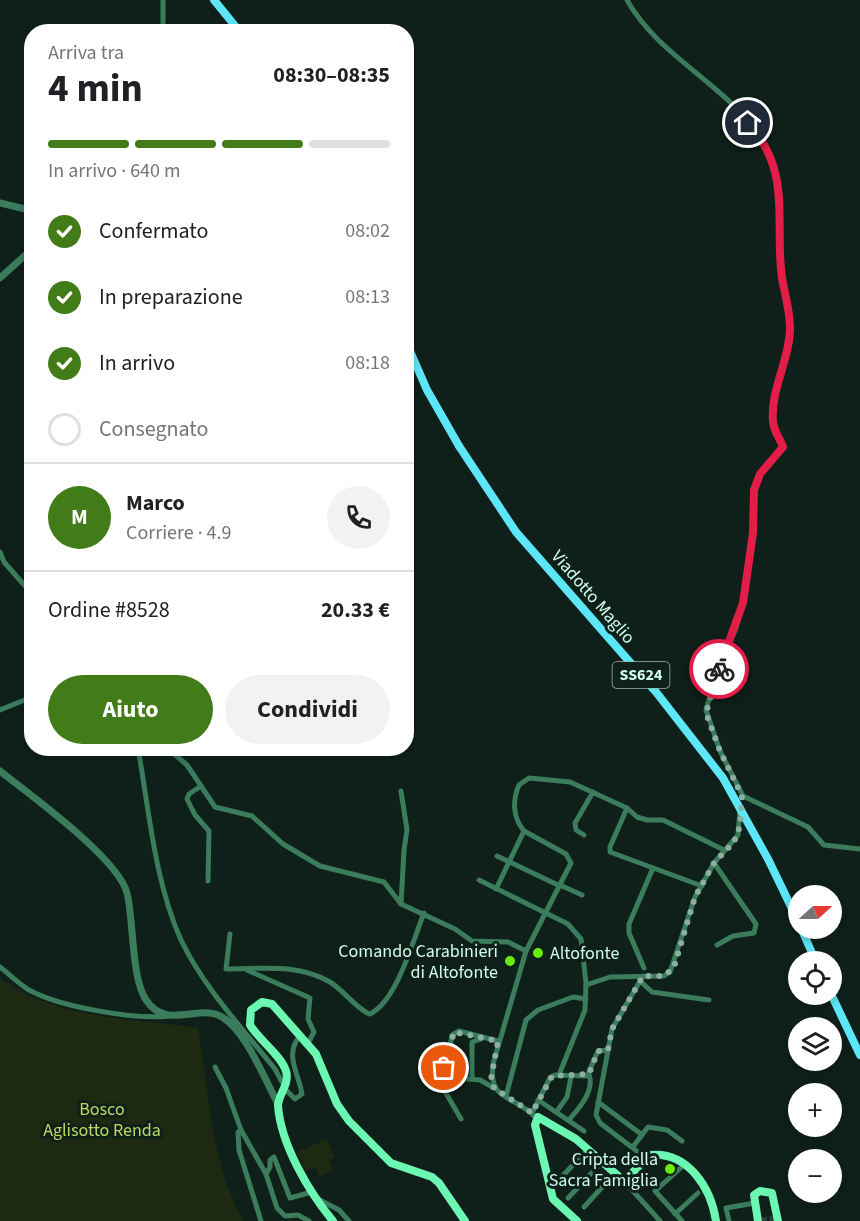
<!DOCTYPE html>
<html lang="it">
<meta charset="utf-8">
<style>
:root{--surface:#fff;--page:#f2f2f2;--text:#202124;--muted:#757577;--line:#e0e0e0;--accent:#417c19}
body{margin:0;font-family:"Source Sans 3",sans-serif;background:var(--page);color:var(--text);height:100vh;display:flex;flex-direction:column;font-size:22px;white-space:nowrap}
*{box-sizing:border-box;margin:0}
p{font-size:20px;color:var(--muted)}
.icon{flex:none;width:33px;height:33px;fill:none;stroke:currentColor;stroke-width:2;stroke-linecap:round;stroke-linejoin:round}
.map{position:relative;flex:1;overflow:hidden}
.sheet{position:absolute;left:24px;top:24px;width:390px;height:732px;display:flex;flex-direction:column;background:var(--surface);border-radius:24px;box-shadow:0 3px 9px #0003}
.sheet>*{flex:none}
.needle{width:39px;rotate:69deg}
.controls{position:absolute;left:788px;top:885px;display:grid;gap:12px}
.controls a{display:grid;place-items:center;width:54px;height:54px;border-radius:50%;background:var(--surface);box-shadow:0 3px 9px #0003;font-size:30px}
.pin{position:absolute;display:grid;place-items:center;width:51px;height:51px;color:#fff;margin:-26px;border:3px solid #fff;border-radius:50%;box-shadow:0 2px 6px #0007}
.courier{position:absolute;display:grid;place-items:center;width:60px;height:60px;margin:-30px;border:4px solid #e11d48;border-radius:50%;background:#fff;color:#222;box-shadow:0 2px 8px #0007}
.overview em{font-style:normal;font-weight:700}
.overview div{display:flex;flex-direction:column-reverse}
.overview{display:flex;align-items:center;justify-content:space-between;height:102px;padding:0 24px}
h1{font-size:39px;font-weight:700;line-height:45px}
.bar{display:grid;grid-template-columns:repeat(4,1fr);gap:9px 6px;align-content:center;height:72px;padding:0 24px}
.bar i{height:8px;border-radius:4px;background:var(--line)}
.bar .on{background:var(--accent)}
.bar p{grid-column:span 4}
.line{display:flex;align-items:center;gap:15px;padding:0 24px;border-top:2px solid var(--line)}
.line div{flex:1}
.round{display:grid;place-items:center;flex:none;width:63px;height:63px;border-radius:32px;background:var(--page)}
ol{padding:0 24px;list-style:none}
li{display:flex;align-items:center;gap:18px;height:66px}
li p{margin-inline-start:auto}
li .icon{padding:6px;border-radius:50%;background:var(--accent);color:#fff;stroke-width:4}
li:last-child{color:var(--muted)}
li i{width:33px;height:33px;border:3px solid var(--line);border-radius:50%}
.action{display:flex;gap:12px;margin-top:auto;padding:12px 24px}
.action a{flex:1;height:69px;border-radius:36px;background:var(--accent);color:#fff;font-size:24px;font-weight:700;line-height:69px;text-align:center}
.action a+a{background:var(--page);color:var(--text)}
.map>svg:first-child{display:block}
.green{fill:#1e2911}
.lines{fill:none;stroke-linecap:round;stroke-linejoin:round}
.minor-tunnel{stroke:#2b4138;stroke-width:5;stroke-dasharray:5 2.5;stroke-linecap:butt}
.minor{stroke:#3b7c5d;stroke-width:5}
.tertiary{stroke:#3b7c5d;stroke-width:7}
.secondary{stroke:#6bf7b2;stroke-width:8}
.primary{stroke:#5ce6f7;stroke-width:8}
.primary-bridge{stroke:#5ce6f7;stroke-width:8}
.done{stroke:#8bb0a1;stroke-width:6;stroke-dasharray:0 10.8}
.route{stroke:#e11d48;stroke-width:8}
.poi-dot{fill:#69eb0c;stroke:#0e2019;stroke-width:2}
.labels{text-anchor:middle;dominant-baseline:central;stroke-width:6;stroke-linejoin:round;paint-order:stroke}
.shield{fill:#0e2019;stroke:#95bbab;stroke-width:1.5}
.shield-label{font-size:16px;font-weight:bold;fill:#cffdea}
.street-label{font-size:18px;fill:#cffdea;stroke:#0e2019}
.poi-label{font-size:18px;fill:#cffdea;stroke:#0e2019;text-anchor:end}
.park-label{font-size:18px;fill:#bcd85f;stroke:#0e2019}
</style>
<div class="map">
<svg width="860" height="1221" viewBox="0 0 860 1221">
<rect width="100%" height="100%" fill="#0e2019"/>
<g class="green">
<path d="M0,978C57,1020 131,1018 198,1028C209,1093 211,1162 243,1221H0Z"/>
<path d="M327,1139L335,1157L329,1160L333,1170L319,1177L315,1167L306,1171L297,1152Z"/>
</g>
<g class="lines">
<path class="minor-tunnel" d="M762,1220L775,1218"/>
<g class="minor">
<path d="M627,0C662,63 743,91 771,157C787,196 776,237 782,278C785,295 790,311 790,328C790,359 764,400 774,431C776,437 781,441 783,447L760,474L754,490L753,533L743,603L736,628L716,675L706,710L720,751L743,796"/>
<path d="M163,32V0"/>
<path d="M0,552L4,562L32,594"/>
<path d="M0,710L32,697"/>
<path d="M138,748C149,810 155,883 181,940C204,988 242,1028 275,1069L282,1082"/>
<path d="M167,748L187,765L215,807L252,816L283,844L320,866L384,882L401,904L455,929L472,941L508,942L526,951"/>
<path d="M201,786L189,794L187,799L195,815L209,831L208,881"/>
<path d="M743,796L808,827L824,845L860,849"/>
<path d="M627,808L610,847V852L702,886"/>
<path d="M584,835L576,830L575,823L593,792"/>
<path d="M497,856L560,886"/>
<path d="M714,863L756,924L754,933L733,936L717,945"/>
<path d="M479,880L568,924L581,939L586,983L585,1010L559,1075"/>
<path d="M560,885L582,895"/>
<path d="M496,889L524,831"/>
<path d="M401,904L404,850L407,830L401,791"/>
<path d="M230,934L226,969C261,969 298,963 330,982C342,989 359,1011 370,1014C397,1001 413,940 424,913"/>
<path d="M0,967C9,974 19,984 29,990C60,1007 135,1020 170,1016"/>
<path d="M644,968L629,933V924L653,868"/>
<path d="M247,970L310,998L308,1019L314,1032L308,1043"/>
<path d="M643,976L612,1029L596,1115L600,1123L646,1158"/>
<path d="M641,982L652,992L709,1000"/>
<path d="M586,985L610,977L664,976L670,972L695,897L714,863L738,835L740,809"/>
<path d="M215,1067L226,1088L241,1130L266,1174L277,1208L285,1216L298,1215L309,1221"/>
<path d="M457,1078L480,1080L494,1088"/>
<path d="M472,1078V1042L481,1039"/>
<path d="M287,1091L295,1099L302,1094C299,1074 283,1053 301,1035"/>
<path d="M506,1096L526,1020L538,1010L573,997L586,999"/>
<path d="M538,1100L584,1131"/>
<path d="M598,1102L641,1134"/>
<path d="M557,1111L567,1097L571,1077"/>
<path d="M532,1113L550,1078L555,1075L587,1076L598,1051L608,1050"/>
<path d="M536,1118C515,1094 488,1103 493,1064L526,951L571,863L566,854L524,831C513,818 512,801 519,785L529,778L570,782L627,808L637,817L647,820H663L724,850"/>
<path d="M461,1119L443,1088L452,1035L459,1031L498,1041"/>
<path d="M569,1120C579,1108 595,1091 589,1074"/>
<path d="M241,1130L238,1132L239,1150L261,1221"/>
<path d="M632,1148L648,1127L667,1130L682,1141"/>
<path d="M266,1174L270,1167V1160L274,1157L290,1198L312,1192"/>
<path d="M624,1181L660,1221"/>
<path d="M555,1184L588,1149"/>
<path d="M568,1198L602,1162"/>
<path d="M318,1199L339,1210L349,1221"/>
<path d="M584,1207L615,1173"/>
<path d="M675,1214L698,1193"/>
<path d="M682,1221L655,1191L685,1164"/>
<path d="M729,1221L726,1208L755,1203"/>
</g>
<g class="tertiary">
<path d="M0,203L25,209L32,214"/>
<path d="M0,278L32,249"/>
<path d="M0,771C30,795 118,858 127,893C134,921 131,977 146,1000C167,1031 199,1003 222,1017C246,1031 265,1080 278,1104"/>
</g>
<g class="secondary">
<path d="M333,1221C309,1192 281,1145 278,1106C278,1095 290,1084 286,1071C281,1055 259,1040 250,1025L251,1010L262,1002L272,1004L316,1054L337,1104L349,1121L391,1163L432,1177L439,1183L465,1221"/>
<path d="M577,1221L553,1199L535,1125L538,1117L576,1139L624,1181L650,1155C688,1151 711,1188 716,1221"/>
<path d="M758,1221L754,1195L760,1191L772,1193L778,1221"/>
</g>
<g class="primary">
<path d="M214,0L240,32"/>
<path d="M406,342L427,390L459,446"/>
<path d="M801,928L816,962"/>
<path d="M831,994L860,1055"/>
</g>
<path class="primary-bridge" d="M459,446L516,532L656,692L723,778L768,859L798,921"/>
</g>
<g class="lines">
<path class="done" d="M444,1068L454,1032L498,1041L491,1079L494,1088L532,1113L552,1076L589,1074L598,1051L608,1050L612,1029L643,976H664L674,967L695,897L714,863L734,842L740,826L742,796L720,751L706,713L719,669"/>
<path class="route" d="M719,669L743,603L753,533L754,490L760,474L783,447C780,438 774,432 773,422C770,390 790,359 790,328C790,311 785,295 782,278C774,220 793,172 748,123"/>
</g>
<g class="poi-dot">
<circle cx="538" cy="953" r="6"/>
<circle cx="510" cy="961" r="6"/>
<circle cx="670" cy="1169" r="6"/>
</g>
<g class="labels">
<rect class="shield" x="612.5" y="662" width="57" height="26" rx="4.5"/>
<g class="shield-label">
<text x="641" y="675">SS624</text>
</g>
<g class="street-label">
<text transform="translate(593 597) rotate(49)">Viadotto Maglio</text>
</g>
<g class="poi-label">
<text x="498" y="951">Comando Carabinieri<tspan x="498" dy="21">di Altofonte</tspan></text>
<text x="550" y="953" text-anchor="start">Altofonte</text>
<text x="658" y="1159">Cripta della<tspan x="658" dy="21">Sacra Famiglia</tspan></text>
</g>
<g class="park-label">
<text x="102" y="1109">Bosco<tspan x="102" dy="21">Aglisotto Renda</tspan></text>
</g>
</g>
</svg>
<div class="controls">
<a><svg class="needle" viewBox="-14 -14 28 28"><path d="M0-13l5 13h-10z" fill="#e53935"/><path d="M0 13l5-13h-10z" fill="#757577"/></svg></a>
<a><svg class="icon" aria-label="locate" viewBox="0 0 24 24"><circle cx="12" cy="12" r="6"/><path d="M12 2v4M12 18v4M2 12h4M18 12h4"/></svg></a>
<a><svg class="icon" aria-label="layers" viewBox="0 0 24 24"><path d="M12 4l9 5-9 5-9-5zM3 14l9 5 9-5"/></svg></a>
<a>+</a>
<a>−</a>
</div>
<div class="pin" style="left:444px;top:1068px;background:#ea580c"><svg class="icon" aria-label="bag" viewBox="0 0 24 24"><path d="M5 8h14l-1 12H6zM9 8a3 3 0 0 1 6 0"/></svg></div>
<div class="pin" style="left:748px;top:123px;background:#1f2937"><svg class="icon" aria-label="home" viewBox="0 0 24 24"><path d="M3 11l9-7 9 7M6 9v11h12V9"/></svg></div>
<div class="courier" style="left:719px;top:669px"><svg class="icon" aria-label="bike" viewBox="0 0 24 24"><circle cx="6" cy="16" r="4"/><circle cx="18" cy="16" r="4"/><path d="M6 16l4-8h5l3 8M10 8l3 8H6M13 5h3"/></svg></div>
<section class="sheet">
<div class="overview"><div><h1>4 min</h1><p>Arriva tra</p></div><em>08:30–08:35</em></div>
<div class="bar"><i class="on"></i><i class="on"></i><i class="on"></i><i></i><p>In arrivo · 640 m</p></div>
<ol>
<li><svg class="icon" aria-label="check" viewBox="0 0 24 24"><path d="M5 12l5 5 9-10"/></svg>Confermato<p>08:02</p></li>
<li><svg class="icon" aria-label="check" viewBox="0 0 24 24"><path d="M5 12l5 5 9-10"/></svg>In preparazione<p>08:13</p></li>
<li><svg class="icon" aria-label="check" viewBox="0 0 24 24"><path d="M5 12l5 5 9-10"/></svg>In arrivo<p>08:18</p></li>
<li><i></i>Consegnato</li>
</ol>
<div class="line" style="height:108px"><b class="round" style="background:var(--accent);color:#fff">M</b><div><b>Marco</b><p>Corriere · 4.9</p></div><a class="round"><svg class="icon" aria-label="phone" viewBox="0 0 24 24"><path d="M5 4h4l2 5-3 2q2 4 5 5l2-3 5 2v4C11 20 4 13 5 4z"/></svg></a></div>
<div class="line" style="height:78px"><div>Ordine #8528</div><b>20.33 €</b></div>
<div class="action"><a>Aiuto</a><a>Condividi</a></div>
</section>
</div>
